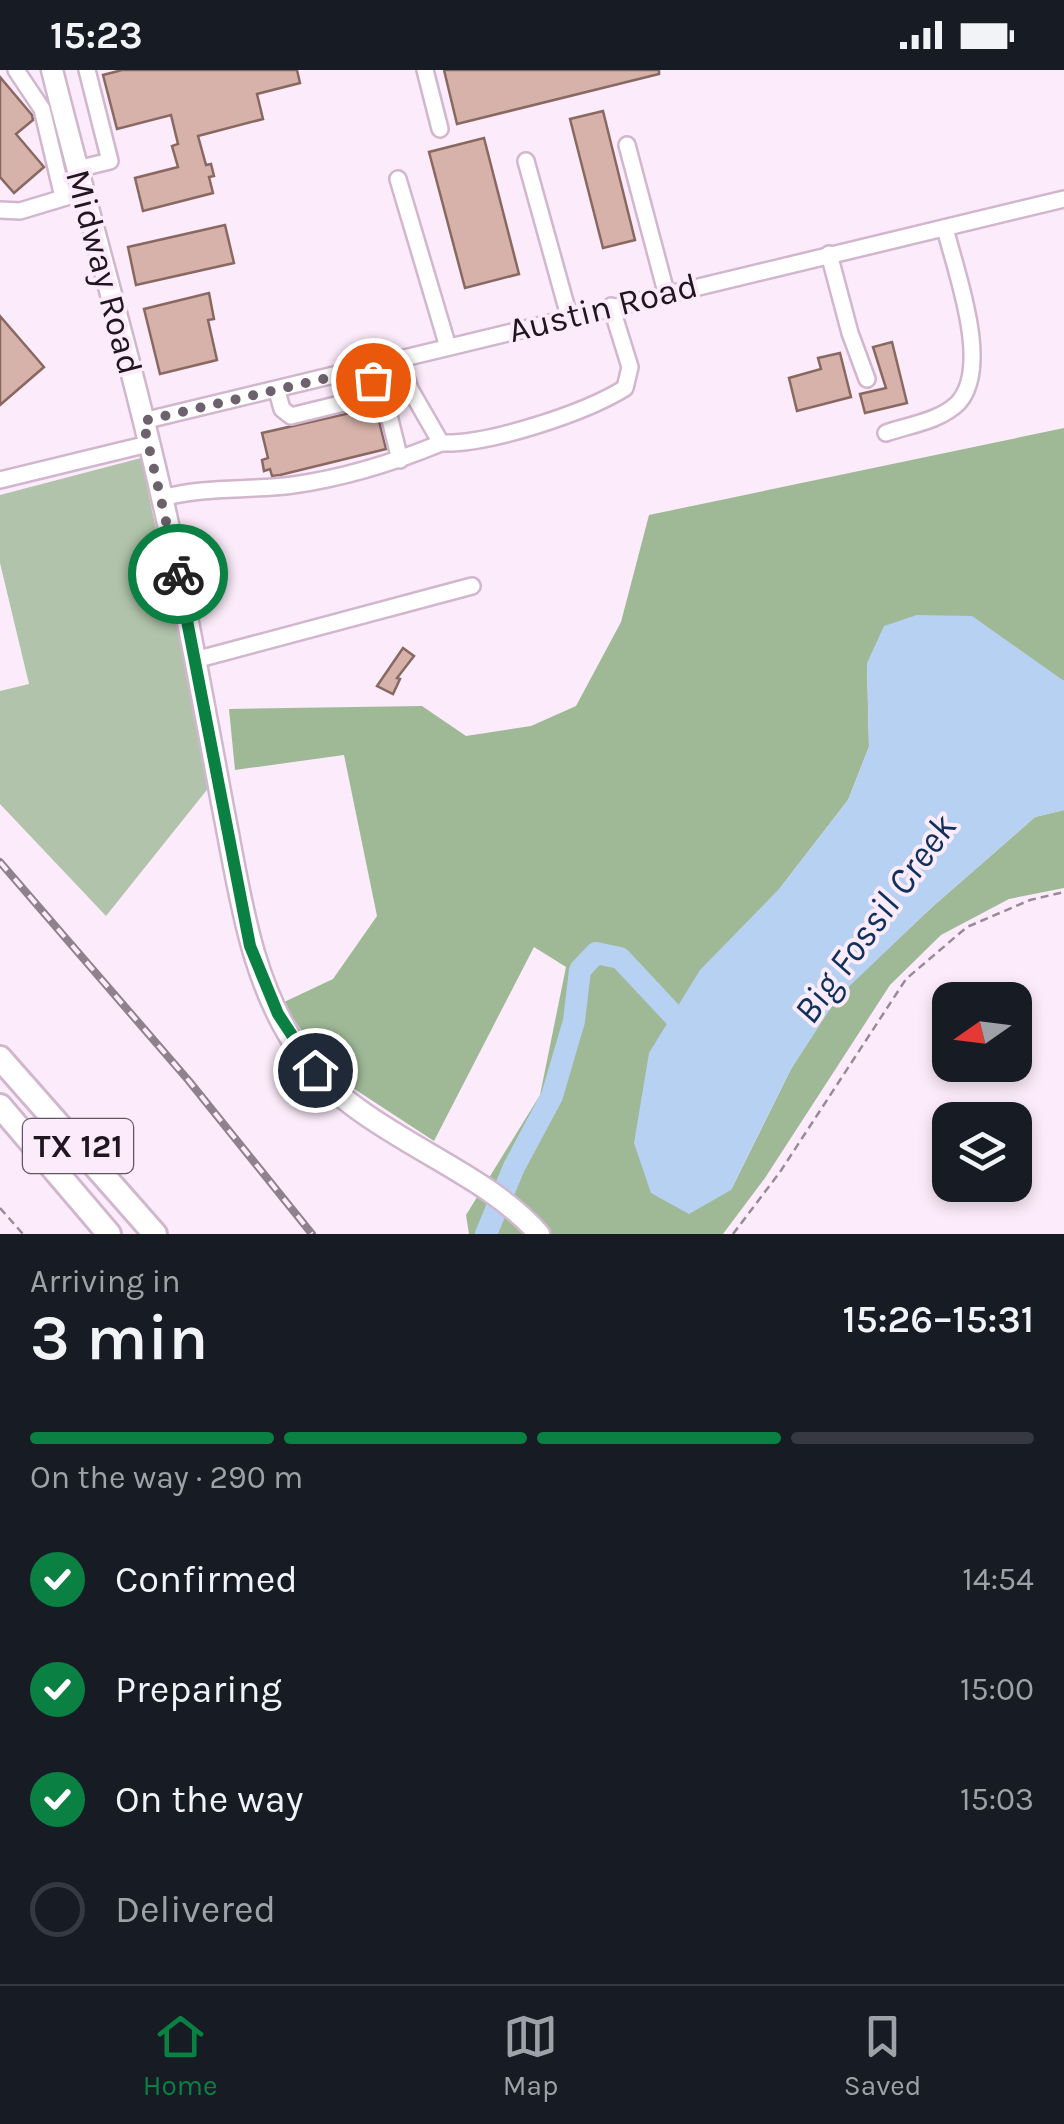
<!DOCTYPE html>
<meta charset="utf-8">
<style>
:root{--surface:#171b24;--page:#20242c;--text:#f1f3f6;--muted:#9ea1a6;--line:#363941;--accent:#0b8043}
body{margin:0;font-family:Karla,sans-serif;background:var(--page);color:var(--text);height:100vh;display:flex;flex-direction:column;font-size:38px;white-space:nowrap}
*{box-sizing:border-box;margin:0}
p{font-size:32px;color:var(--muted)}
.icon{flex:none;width:55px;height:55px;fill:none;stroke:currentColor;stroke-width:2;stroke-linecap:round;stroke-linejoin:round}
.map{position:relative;height:1164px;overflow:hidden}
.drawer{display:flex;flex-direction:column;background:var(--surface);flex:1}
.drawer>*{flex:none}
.needle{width:65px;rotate:256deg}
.buttons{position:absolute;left:932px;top:912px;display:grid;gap:20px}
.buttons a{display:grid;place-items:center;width:100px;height:100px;border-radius:20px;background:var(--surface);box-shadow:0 5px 15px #0003;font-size:50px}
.pin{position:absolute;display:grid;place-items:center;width:85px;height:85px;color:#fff;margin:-42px;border:5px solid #fff;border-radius:50%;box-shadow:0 2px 10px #0007}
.courier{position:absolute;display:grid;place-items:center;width:100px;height:100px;margin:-50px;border:8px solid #0b8043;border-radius:50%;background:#fff;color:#222;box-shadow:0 2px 12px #0007}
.overview em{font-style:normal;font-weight:600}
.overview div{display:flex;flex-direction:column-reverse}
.overview{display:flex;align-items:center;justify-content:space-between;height:170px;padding:0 30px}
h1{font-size:65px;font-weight:600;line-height:75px}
.bar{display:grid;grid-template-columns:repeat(4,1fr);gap:15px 10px;align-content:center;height:120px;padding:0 30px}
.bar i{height:12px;border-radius:8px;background:var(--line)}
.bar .active{background:var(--accent)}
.bar p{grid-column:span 4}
ol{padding:0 30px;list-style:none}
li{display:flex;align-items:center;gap:30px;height:110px}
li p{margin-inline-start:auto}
li .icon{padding:10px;border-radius:50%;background:var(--accent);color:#fff;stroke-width:4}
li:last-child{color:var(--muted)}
li i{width:55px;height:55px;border:5px solid var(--line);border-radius:50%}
.status{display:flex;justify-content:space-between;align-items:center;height:70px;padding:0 50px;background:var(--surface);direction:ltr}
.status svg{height:28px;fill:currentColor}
.tabs{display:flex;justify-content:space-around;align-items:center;height:140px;border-top:2px solid var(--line);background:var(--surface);font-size:28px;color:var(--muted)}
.tabs a{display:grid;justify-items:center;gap:5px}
.tabs .active{color:var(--accent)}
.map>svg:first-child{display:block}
.green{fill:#b1c4ab}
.forest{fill:#9fb997}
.water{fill:#b7d1f3}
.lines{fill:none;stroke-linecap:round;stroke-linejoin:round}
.river{stroke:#b7d1f3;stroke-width:22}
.building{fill:#d6b2aa;stroke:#896861;stroke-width:2.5}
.minor-casing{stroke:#d1b6ce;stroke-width:20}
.major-casing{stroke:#d1b6ce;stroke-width:25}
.highway-casing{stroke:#d1b6ce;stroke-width:28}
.path{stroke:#988b97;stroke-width:2.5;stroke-dasharray:8 5;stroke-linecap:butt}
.minor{stroke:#fff;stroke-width:15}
.major{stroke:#fff;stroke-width:20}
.highway{stroke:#fff;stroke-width:22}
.rail-casing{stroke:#8f828e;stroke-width:8}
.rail{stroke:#fcebfa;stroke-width:4;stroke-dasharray:11;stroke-linecap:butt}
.done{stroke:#6c616c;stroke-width:10;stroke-dasharray:0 18}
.route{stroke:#0b8043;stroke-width:12}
.labels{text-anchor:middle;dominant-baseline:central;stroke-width:8;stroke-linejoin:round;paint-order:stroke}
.shield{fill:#fcebfa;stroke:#615661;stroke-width:2.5}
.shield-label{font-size:32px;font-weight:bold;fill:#1f161f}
.street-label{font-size:35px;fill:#1f161f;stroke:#fcebfa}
.water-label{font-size:38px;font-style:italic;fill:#0f325c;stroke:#fcebfa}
</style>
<div class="status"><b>15:23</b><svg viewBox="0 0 49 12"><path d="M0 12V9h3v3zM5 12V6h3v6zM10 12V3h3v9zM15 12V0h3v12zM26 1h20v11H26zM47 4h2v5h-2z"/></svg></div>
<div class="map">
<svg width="1064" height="1164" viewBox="0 0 1064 1164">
<rect width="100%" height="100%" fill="#fcebfa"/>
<path class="green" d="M141,388L210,716L106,846L0,734V621L29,614L0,493V425Z"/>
<path class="forest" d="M1064,358V611L1049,602L867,593L869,677L848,730L780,818L731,1120L791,999L837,927L931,838L1035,747L1064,740V818L1009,829L941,865L890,915L765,1108L723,1164H469L466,1145L540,1025L566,897L534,877L434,1071L333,1005L282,933L333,909L377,846L344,685L235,700L229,639L422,636L466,666L531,656L576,636L621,552L649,445Z"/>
<path class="water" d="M917,545L972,546L1064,611V740L1035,747L931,838L838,927L791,999L731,1120L689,1144L651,1123L634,1073L649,983L700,900L780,818L848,730L869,677L867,593L884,556Z"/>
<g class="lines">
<path class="river" d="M486,1164L514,1097L552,1026L574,951L580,900L596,883L620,888L692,965"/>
</g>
<g class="building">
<path d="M122,0H297L300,13L257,24L263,49L198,66L206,95L211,94L214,106L209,107L213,123L143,141L135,108L178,97L172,76L178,74L171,45L117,59L103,5Z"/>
<path d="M444,0H659V4L457,54Z"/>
<path d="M0,7L32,45L33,50L16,64L44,97L14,123L0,107Z"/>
<path d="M603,41L635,170L603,178L570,49Z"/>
<path d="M484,68L519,204L465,218L429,82Z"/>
<path d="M225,155L234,193L136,215L128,177Z"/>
<path d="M209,223L214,249L208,250L217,290L160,304L144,239Z"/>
<path d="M0,246L44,297L0,335Z"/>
<path d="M892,272L907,333L865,343L860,324L886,318L873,277Z"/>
<path d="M840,283L851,327L797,341L789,308L821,299L818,288Z"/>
<path d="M374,331L386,379L280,405L272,406L270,399L264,401L262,390L268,388L262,363L363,340Z"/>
<path d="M403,578L414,586L397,608L400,609L393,624L377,616Z"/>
</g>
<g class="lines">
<g class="minor-casing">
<g id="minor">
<path d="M16,0L42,39L63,127"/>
<path d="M425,0L440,59"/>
<path d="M627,75L666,222"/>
<path d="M526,91L569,246"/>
<path d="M77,99L110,91L87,0"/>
<path d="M398,109L448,277"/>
<path d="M0,140L20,141L83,122"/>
<path d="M829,184L850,263L867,309"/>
<path d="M400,289L410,319L441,373C488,375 585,343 625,318L630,297L611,236"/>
<path d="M373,311L384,325L400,390"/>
<path d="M277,321L282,339L291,346L360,329L374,316"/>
<path d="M143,351L1064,129"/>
<path d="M886,363C909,355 940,351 958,333C992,296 955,200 945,158"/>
<path d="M0,410L148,374"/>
<path d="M162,428C206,416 248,421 293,415C343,408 395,392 441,373"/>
<path d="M195,590L472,516"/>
</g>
</g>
<g class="major-casing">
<path id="major" d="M52,0C92,159 139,317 173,477C191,564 207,651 223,738C240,822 249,908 299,981C357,1065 476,1092 539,1164"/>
</g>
<g class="highway-casing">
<g id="highway">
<path d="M0,988L155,1164"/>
<path d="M0,1036L109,1164"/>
</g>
</g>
<g class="path">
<path d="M0,1138L23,1164"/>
<path d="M733,1164L780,1102L906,909L967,857L1030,830L1064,822"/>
</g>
<use href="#minor" class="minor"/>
<use href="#major" class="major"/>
<use href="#highway" class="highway"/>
<g class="rail-casing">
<path id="rail" d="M0,792L189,1011L312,1164"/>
</g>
<use href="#rail" class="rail"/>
</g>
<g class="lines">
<path class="done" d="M178,504L143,351L370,298L373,310"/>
<path class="route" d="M178,504L250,876L278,944L315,1000"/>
</g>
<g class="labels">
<rect class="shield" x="23" y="1049" width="110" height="54" rx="8"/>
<g class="shield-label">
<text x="78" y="1076">TX 121</text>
</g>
<g class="street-label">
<text transform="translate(104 202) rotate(75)">Midway Road</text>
<text transform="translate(603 238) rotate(-14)">Austin Road</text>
</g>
<g class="water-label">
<text transform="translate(875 849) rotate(-54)">Big Fossil Creek</text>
</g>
</g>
</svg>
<div class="buttons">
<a><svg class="needle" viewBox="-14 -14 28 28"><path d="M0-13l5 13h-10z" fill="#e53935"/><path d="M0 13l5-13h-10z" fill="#9ea1a6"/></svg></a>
<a><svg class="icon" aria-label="layers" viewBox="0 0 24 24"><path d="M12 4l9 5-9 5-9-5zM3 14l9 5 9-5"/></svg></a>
</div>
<div class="pin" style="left:373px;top:310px;background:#ea580c"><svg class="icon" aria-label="bag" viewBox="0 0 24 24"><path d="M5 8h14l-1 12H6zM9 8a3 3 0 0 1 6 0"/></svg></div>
<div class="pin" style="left:315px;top:1000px;background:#1f2937"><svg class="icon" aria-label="home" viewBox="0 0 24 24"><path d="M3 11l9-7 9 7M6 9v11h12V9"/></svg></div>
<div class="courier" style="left:178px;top:504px"><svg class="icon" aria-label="bike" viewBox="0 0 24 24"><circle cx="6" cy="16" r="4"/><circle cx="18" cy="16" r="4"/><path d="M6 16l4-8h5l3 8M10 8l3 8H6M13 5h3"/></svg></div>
</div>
<section class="drawer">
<div class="overview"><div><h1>3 min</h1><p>Arriving in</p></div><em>15:26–15:31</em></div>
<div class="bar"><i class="active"></i><i class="active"></i><i class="active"></i><i></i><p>On the way · 290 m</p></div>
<ol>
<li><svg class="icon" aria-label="check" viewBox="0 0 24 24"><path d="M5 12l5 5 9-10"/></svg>Confirmed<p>14:54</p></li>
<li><svg class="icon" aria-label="check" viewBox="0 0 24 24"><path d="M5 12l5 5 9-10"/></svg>Preparing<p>15:00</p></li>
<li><svg class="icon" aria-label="check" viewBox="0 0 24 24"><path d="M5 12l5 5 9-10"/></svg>On the way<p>15:03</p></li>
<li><i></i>Delivered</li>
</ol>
</section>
<nav class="tabs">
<a class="active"><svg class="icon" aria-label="home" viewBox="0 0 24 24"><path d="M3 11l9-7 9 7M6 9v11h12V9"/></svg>Home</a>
<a><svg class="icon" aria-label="map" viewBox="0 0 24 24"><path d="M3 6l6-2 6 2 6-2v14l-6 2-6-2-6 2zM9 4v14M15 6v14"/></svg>Map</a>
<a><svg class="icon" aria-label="saved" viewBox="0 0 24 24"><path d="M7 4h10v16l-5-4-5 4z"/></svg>Saved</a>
</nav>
